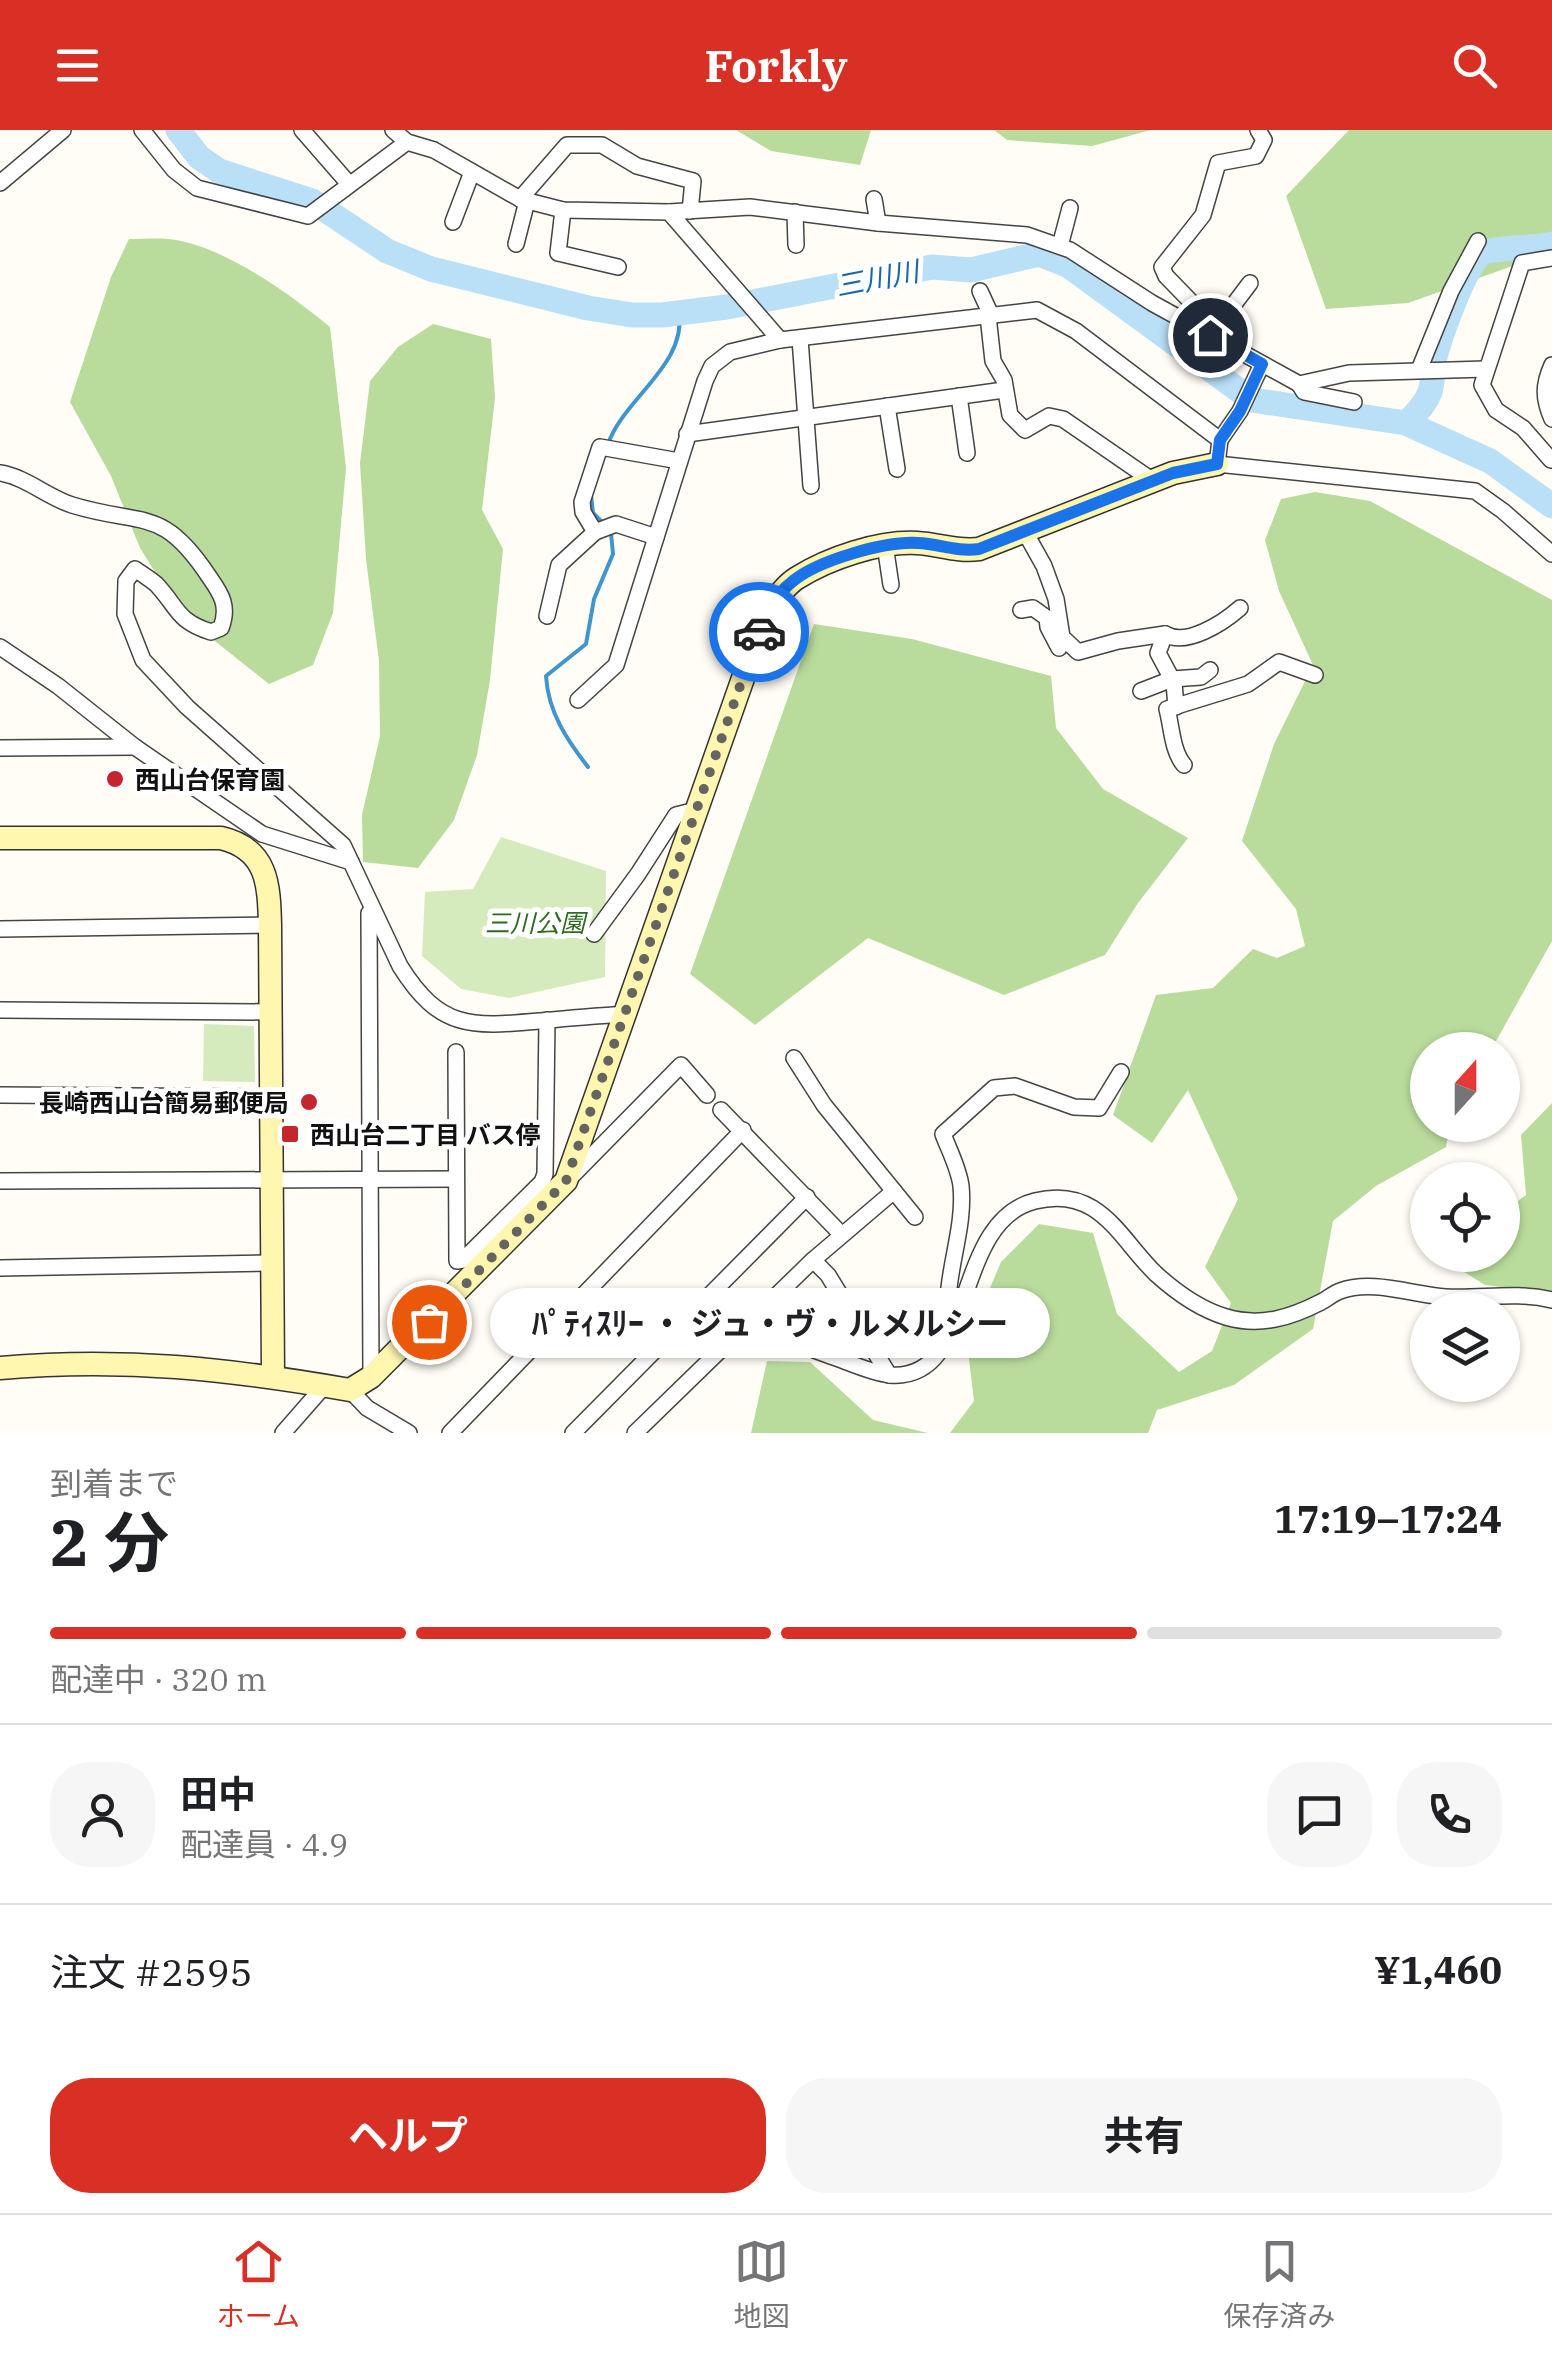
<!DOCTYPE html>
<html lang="ja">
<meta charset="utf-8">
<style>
:root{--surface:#fff;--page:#f6f6f6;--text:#202124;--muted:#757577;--line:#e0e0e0;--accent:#d93025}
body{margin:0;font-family:"IBM Plex Serif","Noto Sans JP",serif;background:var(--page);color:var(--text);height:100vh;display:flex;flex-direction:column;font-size:38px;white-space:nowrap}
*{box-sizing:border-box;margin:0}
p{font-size:32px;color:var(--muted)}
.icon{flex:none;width:55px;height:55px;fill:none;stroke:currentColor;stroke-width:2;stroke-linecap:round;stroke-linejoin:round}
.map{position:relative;height:1303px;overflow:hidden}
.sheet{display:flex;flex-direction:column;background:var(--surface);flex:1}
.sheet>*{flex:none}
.needle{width:65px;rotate:21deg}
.tools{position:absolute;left:1410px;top:902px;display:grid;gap:20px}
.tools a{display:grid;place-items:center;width:110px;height:110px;border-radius:50%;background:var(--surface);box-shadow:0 2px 8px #0004;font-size:50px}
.pin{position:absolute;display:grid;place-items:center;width:85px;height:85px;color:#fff;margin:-42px;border:5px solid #fff;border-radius:50%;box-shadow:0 2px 10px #0007}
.courier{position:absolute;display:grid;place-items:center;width:100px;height:100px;margin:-50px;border:8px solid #1a73e8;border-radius:50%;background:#fff;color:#222;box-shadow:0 2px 12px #0007}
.bubble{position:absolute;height:70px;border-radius:35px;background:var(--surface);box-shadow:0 2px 8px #0004;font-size:32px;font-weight:700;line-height:70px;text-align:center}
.head em{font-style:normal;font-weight:700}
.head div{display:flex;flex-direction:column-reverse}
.head{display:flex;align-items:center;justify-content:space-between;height:170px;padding:0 50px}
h1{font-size:65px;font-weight:700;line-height:75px}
.bar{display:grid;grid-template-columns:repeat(4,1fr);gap:15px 10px;align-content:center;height:120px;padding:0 50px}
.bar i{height:12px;border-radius:8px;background:var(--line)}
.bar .selected{background:var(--accent)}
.bar p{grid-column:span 4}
.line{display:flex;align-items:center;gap:25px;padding:0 50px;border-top:2px solid var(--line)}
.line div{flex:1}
.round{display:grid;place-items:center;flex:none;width:105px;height:105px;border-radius:40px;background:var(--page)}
.button{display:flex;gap:20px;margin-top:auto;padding:20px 50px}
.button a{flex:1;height:115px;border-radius:40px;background:var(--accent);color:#fff;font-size:40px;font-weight:700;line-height:115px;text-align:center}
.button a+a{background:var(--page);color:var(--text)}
header{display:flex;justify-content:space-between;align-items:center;height:130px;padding:0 50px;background:var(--accent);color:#fff;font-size:45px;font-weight:700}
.tabs{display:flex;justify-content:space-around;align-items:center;height:140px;border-top:2px solid var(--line);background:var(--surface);font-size:28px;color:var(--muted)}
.tabs a{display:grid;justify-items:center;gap:5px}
.tabs .selected{color:var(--accent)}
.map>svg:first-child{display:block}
.green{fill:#d5ebbd}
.forest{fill:#b9dc9c}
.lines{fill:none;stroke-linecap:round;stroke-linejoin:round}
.stream{stroke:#3f96cf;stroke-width:4}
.river{stroke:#b9e0f7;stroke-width:25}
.street-casing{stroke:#444;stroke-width:18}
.secondary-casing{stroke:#333;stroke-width:25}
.street{stroke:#fff;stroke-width:15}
.secondary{stroke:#fff6b0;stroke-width:22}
.done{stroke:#646461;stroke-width:10;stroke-dasharray:0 18}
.route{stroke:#1a73e8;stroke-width:12}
.poi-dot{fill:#c4262e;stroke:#fff;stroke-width:4}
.labels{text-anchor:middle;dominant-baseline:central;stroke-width:10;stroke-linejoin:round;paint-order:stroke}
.poi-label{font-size:25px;font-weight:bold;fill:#111;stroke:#fff;text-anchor:start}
.park-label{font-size:25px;font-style:italic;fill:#2f6b1f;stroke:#fff}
.water-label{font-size:28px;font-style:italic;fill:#1768a6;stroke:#fff}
</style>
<header><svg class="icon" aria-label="menu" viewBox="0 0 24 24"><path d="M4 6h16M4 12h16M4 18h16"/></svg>Forkly<svg class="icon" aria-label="search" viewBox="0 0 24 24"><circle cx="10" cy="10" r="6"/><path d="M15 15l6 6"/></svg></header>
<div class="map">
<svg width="1552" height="1303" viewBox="0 0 1552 1303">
<rect width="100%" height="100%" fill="#fffdf5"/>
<g class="green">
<path d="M501,707L606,741L605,847L509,868L461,859L422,826L425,762L473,759Z"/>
<path d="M204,894L254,896L255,952L203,951Z"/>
</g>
<g class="forest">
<path d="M736,0H871L860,35L771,21Z"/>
<path d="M994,0H1151L1092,16L1007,10Z"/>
<path d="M1349,0H1552V122L1408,173L1326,179L1286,66Z"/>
<path d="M129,109C141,109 155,108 168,109C221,114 289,163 330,197L346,338L333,483L313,535L269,554L181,484L140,418L111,346L70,272L111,147Z"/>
<path d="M433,194L491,209L495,268L482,380L503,419L490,550L477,625L454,690L418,738L363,732L362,685L380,606L379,531L366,429L360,333L370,251L398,217Z"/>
<path d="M1315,362L1370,371L1552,470V811L1491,920H1428V995H1450L1446,1017L1376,1056L1333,1091L1313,1199L1234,1255L1157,1280L1148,1303H950L974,1271L967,1212L1001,1132L1039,1094L1093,1103L1117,1184L1179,1242L1212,1221L1231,1173L1205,1137L1238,1069L1188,960L1152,1013L1113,985L1156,865L1213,858L1253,819L1277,828L1305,816L1296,779L1242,711L1274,614L1313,535L1279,461L1265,410L1281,369Z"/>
<path d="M814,494L912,509L1051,546L1056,598L1103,659L1188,708L1138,773L1105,825L1004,865L868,808L755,895L690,844Z"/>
<path d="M1552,973V1163L1485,1155L1440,1127L1502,1125L1503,1082L1526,1065L1521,1005Z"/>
<path d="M767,1231L810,1232L873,1290L928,1303H751Z"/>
</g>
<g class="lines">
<g class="stream">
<path d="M608,314C624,268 687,235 679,182"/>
<path d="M591,365L593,383L605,395"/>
<path d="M588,637C567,610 548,582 546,546L586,514L594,469L613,424L611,403"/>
</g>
<g class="river">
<path d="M178,0L199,27L219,41L312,71L387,121L431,139L588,178L632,185H662L727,177L932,137L971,140L1039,124L1069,136L1252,270L1406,293L1490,331L1552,376"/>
<path d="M1406,293C1415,285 1425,275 1430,262C1433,253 1432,241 1434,231C1439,210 1465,134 1482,123C1490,118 1537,118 1552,114"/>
</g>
<g class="street-casing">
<g id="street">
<path d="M142,0L174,40L197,58L308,86L407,12"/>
<path d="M302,0L349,54"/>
<path d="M393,0L407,12L434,20L520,69L563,80L669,82L750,77L878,93L1027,105L1070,120L1152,173L1299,254L1349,243L1486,239"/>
<path d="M0,53L63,0"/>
<path d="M520,69L567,15H602L637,36L693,51L690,81"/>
<path d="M874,69L878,93"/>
<path d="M563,80L558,123L618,137"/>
<path d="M669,82L780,210"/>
<path d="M795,82L796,115"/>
<path d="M453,92L472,42"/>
<path d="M516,114L527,71"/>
<path d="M1060,116L1070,78"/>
<path d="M980,161L991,185"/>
<path d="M988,186L993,231L1004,250L1010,285L1025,300L1049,286L1063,289L1153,351"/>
<path d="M1213,202L1250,153"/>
<path d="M1217,207L1197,178L1166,146L1162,137L1203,85L1218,33L1256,26L1264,10L1258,0"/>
<path d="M800,209L811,356"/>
<path d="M1262,234L1240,281L1220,310L1217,334L1475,361L1503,381L1552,424"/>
<path d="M1552,235C1543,255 1543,268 1552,289"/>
<path d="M1419,240L1451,161L1478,111"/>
<path d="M1299,254L1304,262L1354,272"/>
<path d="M959,266L967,323"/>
<path d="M887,276L897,339"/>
<path d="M687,304L1004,260"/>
<path d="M1551,330L1523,298L1496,280L1482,255L1522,133L1552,128"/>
<path d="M0,343C26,347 47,367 72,375C144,397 162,375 210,448C222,465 229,477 221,498L211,502C176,491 178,477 156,454C150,449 142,444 135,439L126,451L125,484L143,530L187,577L343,715L400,836C440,900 471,897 540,891C568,888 597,886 625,884"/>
<path d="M1025,402L1044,436L1056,469L1062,507L1078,522L1118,511L1165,504L1158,523L1174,553L1176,577"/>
<path d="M656,407L616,394L595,402L583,382L582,372L600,317L679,331"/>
<path d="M885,415L891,455"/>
<path d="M1021,480L1033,478L1047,488L1048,497L1059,518"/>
<path d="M547,486L559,435L595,402"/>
<path d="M1165,504C1186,517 1223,493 1240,478"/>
<path d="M0,517L58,556L135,617L262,704L351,732"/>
<path d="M1141,561L1172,549L1201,547L1210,540"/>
<path d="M578,570L616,535L705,251L712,236L730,222L780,210L1037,180L1076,201L1220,310"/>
<path d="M0,618L135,617"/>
<path d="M1184,635C1172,621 1172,598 1167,579L1248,554L1279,532L1315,545"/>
<path d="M369,783L371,1247"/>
<path d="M0,799L270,795"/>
<path d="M594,804L638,744L676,685L696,680"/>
<path d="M0,880L271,882"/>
<path d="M456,922L457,1131L463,1130L542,1052L545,1044L547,890"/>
<path d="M794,928L824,975L915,1087"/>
<path d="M0,965L271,967"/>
<path d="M721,980L841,1104"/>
<path d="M569,1049L681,935L707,965"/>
<path d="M0,1051L455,1049"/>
<path d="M813,1130L828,1145L889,1245"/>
<path d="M0,1138L273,1133"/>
<path d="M746,1195C777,1206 808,1218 839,1229C855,1235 873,1243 890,1245C978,1252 950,1092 1035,1071C1099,1055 1119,1108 1156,1144C1177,1163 1199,1179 1226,1187C1260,1197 1290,1188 1321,1172C1327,1169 1334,1163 1340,1161C1373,1149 1413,1165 1446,1167C1482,1169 1516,1161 1552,1170"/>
<path d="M951,1204C939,1154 966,1106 961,1056C959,1039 949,1020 943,1004L994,958L1015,956L1074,977L1099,978L1121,942"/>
<path d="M350,1260L367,1278L409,1303"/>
<path d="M283,1303L325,1255"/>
<path d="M450,1303L743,1000"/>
<path d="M573,1303L807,1067"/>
<path d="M635,1303L813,1130L894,1061"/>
</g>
</g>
<g class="secondary-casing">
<g id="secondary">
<path d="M0,708H221C268,719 269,755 270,795L273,1245"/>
<path d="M0,1238C123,1227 229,1239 350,1260L371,1247L566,1051L766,483C775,471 784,456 797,448C829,428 879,411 917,413C939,414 956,422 979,419L1173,343L1217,334"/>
</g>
</g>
<use href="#street" class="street"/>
<use href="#secondary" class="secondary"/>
</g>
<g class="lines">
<path class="done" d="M429,1192L566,1051L759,502"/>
<path class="route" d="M759,502C766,483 776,464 793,451C819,430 885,411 918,413C940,414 956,422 979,419L1173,343L1217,334L1220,310L1240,281L1262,234L1210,205"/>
</g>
<g class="poi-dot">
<circle cx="115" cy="649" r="10"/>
<circle cx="309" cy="972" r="10"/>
<rect x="280" y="994" width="20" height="20" rx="5"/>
</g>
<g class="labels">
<g class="poi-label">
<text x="135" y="649">西山台保育園</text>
<text x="289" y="972" text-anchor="end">長崎西山台簡易郵便局</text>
<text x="310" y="1004">西山台二丁目 バス停</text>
</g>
<g class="park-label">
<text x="535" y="792">三川公園</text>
</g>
<g class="water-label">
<text transform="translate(877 148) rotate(-11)">三川川</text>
</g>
</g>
</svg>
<div class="tools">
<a><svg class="needle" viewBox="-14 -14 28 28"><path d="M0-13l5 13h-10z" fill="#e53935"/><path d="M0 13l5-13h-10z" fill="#757577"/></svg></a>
<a><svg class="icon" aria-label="locate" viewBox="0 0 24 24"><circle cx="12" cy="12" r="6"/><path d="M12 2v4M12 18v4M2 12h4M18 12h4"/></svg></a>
<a><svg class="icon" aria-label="layers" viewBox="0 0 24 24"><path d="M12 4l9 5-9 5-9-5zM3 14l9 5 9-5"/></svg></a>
</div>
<div class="pin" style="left:429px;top:1192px;background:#ea580c"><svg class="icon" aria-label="bag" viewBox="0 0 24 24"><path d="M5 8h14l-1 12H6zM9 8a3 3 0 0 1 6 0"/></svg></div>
<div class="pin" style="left:1210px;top:205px;background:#1f2937"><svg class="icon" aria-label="home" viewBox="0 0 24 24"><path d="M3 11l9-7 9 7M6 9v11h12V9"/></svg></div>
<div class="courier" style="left:759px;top:502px"><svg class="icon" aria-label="car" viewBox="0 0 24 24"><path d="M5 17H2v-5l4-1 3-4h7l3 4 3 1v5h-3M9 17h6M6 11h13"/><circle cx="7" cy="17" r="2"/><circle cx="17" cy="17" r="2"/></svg></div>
<div class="bubble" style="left:490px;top:1158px;width:560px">ﾊﾟﾃｨｽﾘｰ ・ ジュ・ヴ・ルメルシー</div>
</div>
<section class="sheet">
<div class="head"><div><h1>2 分</h1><p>到着まで</p></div><em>17:19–17:24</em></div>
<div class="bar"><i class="selected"></i><i class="selected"></i><i class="selected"></i><i></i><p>配達中 · 320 m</p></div>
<div class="line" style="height:180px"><a class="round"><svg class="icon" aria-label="person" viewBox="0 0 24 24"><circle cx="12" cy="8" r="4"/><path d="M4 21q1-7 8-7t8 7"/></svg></a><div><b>田中</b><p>配達員 · 4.9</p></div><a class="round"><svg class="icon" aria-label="chat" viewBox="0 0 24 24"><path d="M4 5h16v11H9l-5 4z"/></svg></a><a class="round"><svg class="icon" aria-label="phone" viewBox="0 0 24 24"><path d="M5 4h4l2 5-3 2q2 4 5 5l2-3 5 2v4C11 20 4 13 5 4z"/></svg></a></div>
<div class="line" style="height:130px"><div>注文 #2595</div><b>¥1,460</b></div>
<div class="button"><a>ヘルプ</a><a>共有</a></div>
</section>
<nav class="tabs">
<a class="selected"><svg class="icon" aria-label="home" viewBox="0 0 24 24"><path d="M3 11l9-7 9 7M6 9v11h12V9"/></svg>ホーム</a>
<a><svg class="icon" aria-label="map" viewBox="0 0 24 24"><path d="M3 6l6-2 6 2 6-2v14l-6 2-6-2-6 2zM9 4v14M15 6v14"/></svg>地図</a>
<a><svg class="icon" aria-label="saved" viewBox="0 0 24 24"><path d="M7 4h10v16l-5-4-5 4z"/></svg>保存済み</a>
</nav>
